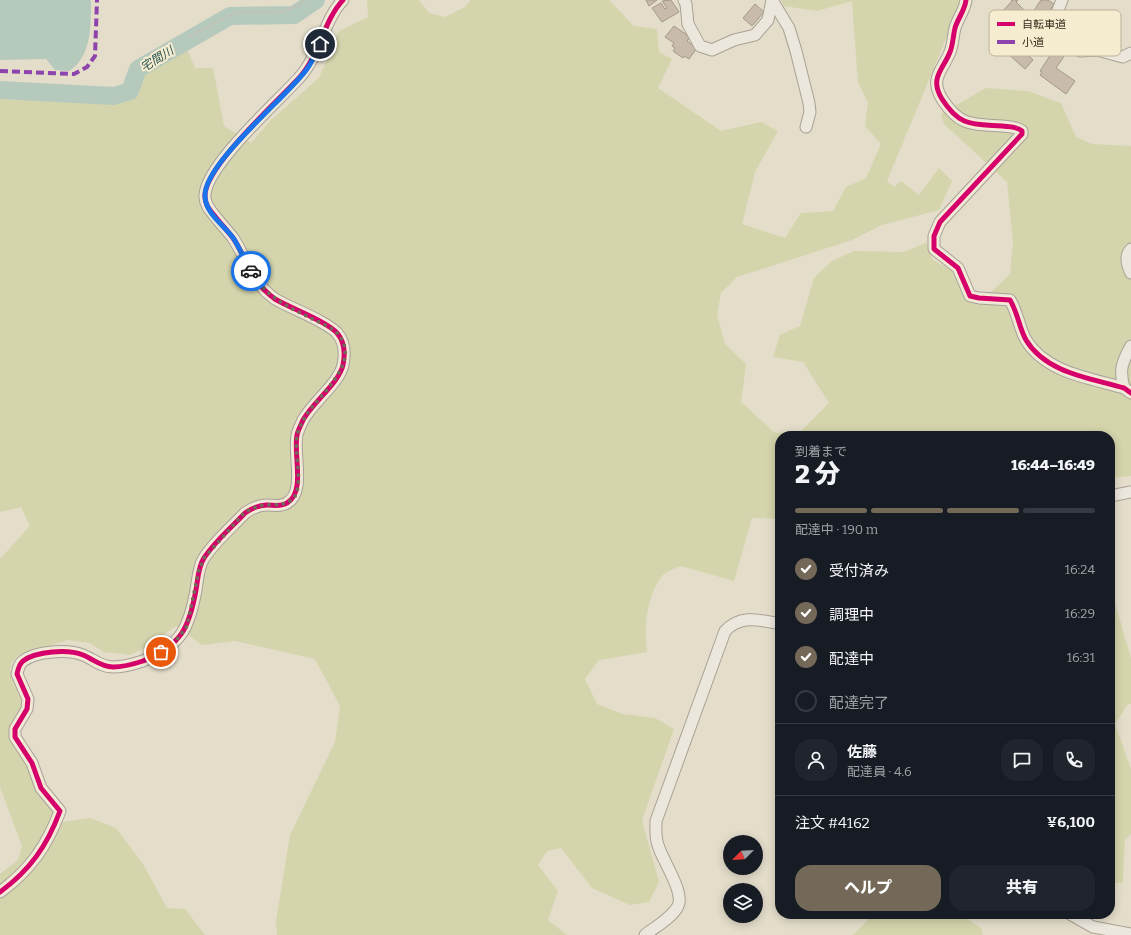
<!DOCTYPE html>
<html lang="ja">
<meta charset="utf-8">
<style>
:root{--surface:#171b24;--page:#20242c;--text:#f1f3f6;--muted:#9ea1a6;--line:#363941;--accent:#746959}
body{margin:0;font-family:Bitter,"Noto Sans JP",serif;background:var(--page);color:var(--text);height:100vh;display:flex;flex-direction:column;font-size:15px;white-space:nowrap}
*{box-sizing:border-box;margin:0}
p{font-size:13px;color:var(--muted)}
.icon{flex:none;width:22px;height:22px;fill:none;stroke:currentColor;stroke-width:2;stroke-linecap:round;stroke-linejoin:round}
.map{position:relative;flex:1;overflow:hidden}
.side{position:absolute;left:775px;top:431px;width:340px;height:488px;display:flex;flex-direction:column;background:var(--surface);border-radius:16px;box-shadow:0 2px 10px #0003}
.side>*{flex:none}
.needle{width:26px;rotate:246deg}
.fabs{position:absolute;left:723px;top:835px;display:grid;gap:8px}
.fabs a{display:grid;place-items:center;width:40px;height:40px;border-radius:50%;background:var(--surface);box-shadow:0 2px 10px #0003;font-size:20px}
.pin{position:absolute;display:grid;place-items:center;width:34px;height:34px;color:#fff;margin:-17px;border:2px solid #fff;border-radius:50%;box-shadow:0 1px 4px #0007}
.courier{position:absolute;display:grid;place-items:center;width:40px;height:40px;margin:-20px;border:3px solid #1a73e8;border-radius:50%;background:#fff;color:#222;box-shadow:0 1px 5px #0007}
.head em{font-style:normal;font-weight:800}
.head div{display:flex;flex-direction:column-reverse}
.head{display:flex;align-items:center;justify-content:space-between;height:68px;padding:0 20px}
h1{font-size:26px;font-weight:800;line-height:30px}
.bar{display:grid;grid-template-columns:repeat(4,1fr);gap:6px 4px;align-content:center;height:48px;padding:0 20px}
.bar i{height:5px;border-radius:3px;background:var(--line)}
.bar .selected{background:var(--accent)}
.bar p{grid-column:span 4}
.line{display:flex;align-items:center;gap:10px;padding:0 20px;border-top:1px solid var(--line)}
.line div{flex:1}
.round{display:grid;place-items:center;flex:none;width:42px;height:42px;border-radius:16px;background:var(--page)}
ol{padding:0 20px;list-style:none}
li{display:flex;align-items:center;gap:12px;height:44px}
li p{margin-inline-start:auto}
li .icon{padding:4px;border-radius:50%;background:var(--accent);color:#fff;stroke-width:4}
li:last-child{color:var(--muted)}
li i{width:22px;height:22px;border:2px solid var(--line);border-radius:50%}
.action{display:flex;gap:8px;margin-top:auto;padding:8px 20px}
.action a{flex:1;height:46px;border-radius:16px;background:var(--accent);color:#fff;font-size:16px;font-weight:800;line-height:46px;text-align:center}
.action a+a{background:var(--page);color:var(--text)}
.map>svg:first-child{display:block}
.green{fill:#d4d5ac}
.water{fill:#b6c9bd}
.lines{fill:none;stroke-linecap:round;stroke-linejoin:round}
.river{stroke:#b6c9bd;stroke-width:18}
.building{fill:#c8bbab;stroke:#a4988a}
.street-casing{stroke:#a9a294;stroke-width:13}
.path{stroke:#c5beb3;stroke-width:2;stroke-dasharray:3 2;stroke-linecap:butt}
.street{stroke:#ece7dd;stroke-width:11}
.quiet{stroke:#8e44ad;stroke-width:4;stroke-dasharray:8 4;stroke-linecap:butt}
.cycleway-casing{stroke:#f6ecd0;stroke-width:8}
.cycleway{stroke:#d6006c;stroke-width:5}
.done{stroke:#746959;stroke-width:4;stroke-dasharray:0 7.2}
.route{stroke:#1a73e8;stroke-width:5}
.labels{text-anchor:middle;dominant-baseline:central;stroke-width:4;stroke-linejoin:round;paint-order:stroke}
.water-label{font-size:12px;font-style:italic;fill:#2b5856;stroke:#f6ecd0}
.key{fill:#f6ecd0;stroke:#bdb29a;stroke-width:1}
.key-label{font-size:11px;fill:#382a1c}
</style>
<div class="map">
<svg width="1131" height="935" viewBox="0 0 1131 935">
<rect width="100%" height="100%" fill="#e4ddca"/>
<g class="green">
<path d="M367,0H419L429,13L445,17L465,7L471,0H609L634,26L657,29L659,52L672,59L658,88L721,131L761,122L778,131L755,172L742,224L785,238L801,213L833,211L846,187L866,178L881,144L865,126L868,103L858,82L852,1L817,11L784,6L781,0H962L887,181L894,187L901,181L919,195L939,168L952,181L939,210L882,225L852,240L737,277L721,293L717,315L725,344L746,364L741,402L775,433L801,431L829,403L803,362L773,357L780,335L800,326L814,278L832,261L854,251L904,252L926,243L933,260L953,271L966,300L991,292L1010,274L1013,243L1007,182L944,124L941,114L986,88L1028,91L1061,103L1076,137L1092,144L1131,146V476L1110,478V436H780V519L752,518L734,581L681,566C676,568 666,571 662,576C646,597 644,627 647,652L599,660L585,679L597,704L622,714L655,718L674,729L642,820L659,882L649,902L630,905L592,888L561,848L547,851L538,865L558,891L548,920L567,935H277L276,921L290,835L335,742L340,706L315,659L235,641L202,645L176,626L150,645L130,655L104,652L90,643L68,640L19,655L12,662L10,669L14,684L21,694L22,705L10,725L9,738L27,762L43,798L63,822L90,818L116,828L143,864L167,908L185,909L205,935H0V874L18,860L22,846L0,787V559L30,526L21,507L0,512V99L118,103L133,96L143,71L186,47L195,68H213L224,126L251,143L271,120L319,78L339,31L368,17Z"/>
<path d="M1110,586L1131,658V704H1128L1115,724L1131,769V834L1125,840L1123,882L1110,884Z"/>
<path d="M869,914H959L981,928L983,935H853L868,920Z"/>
</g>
<path class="water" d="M0,0H91C91,24 92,57 69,71L55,70L46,59L0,60Z"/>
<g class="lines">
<path class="river" d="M0,90L114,96L130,91L138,69L230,16L294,15L316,0"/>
</g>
<g class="building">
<path d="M646,0H657L649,6Z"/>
<path d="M671,0L679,12L662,22L652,8L661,3L665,9L667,8L662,1Z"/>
<path d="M1011,0H1018L1016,2L1030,16L1016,30L1000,14L1012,1Z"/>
<path d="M1041,0H1048L1054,4L1044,19L1033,12Z"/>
<path d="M755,4L764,12L752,26L743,18Z"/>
<path d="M674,26L690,37L687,41L697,48L689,59L684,56L683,58L673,51L675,48L672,46L674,43L665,37Z"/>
<path d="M1015,42L1033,60L1025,69L1006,52Z"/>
<path d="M1057,45L1067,52L1056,68L1075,81L1066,94L1040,75L1042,72L1040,71Z"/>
</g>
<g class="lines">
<g class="street-casing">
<g id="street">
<path d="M684,0L686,4L688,24L700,46L712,50L734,40L755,35L768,20L772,0"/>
<path d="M772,0L789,28L796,51L809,103L810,112L806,127"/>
<path d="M966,0C965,10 958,18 955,28C953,36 953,45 950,52C943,70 929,78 942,99C960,127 972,124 1002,126C1009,127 1016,126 1022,131V134L940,222L934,236V249L958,268L970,296L979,298L1010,300C1018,313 1019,328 1026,340C1046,373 1090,378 1124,388L1131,393"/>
<path d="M1062,0L1051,28L1058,38L1080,51L1097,50L1123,57L1131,53"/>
<path d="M1131,249C1124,256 1127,265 1131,273"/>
<path d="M1124,388C1119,370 1122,362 1131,346"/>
<path d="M1110,496L1131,492"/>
<path d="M0,892C30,870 47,846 60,811L41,788L32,763L15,737V729L27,709L28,699L17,674C18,669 19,664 23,661C36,651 68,649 83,655C93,659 101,667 113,667C123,667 134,664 143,661C181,645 189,629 196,590C198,579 198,567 204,558C215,541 232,527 245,513C252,508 259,505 267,505C274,505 281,507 287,503C306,492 293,454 297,435C298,430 301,425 303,420C313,402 339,383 343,365C345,355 345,342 337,333C326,321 292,309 275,299C268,294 261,287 256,280C247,267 242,251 233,238C227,230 220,223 214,215C209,209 205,204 205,197C203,168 278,101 298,79C320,56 323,21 343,0"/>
<path d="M1070,914L1093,927L1131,934"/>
<path d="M645,935C655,927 672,918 678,906C685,892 662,860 658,845C655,837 656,829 656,821L725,631C741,614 759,620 780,624"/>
</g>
</g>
<path class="path" d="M190,36L235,13C266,7 276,21 306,0"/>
<use href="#street" class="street"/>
<path class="quiet" d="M0,71L74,74L87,67L95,56L97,0"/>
<g class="cycleway-casing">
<g id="cycleway">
<path d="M966,0C965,10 958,18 955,28C953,36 953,45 950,52C943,70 929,78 942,99C960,127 972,124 1002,126C1009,127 1016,126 1022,131V134L940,222L934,236V249L958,268L970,296L979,298L1010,300C1018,313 1019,328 1026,340C1046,373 1090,378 1124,388L1131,393"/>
<path d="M0,892C30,870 47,846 60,811L41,788L32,763L15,737V729L27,709L28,699L17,674C18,669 19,664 23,661C36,651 68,649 83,655C93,659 101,667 113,667C123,667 134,664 143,661C181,645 189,629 196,590C198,579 198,567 204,558C215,541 232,527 245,513C252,508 259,505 267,505C274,505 281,507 287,503C306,492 293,454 297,435C298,430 301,425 303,420C313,402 339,383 343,365C345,355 345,342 337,333C326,321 292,309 275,299C268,294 261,287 256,280C247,267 242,251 233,238C227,230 220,223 214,215C209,209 205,204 205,197C203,168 278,101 298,79C320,56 323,21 343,0"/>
</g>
</g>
<use href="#cycleway" class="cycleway"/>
</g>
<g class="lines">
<path class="done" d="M161,652L176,641L187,626L199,570L204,558L245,512C252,509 257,506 265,505C276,504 287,507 295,496C303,482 294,452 297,436C298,430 301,424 304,419C316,396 363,364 338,334C332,327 322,324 315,320C290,308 265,297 251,271"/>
<path class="route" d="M251,271C246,261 240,250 234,239C225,226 206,214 205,197C202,165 288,96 307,69C313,61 316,52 320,44"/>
</g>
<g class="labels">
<g class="water-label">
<text transform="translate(157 59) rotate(-32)">宅間川</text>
</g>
</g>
<rect x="989" y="10" width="132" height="46" rx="6" class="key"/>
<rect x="997" y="22" width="18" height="4" fill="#d6006c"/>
<rect x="997" y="40" width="18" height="4" fill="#8e44ad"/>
<g class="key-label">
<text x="1022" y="28">自転車道</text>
<text x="1022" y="46">小道</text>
</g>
</svg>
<div class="fabs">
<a><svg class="needle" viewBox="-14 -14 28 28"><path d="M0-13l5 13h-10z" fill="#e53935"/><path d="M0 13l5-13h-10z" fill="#9ea1a6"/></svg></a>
<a><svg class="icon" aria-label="layers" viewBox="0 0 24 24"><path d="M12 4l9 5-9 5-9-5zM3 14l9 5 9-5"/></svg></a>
</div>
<div class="pin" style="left:161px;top:652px;background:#ea580c"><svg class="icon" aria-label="bag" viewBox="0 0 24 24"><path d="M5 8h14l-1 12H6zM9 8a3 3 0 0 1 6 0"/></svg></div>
<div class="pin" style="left:320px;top:44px;background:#1f2937"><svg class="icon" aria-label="home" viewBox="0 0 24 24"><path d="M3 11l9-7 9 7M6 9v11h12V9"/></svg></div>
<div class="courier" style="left:251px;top:271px"><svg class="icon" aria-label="car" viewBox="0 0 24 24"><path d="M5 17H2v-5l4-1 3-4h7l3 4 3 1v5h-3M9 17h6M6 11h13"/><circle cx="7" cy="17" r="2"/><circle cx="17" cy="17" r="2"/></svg></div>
<section class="side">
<div class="head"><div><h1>2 分</h1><p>到着まで</p></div><em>16:44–16:49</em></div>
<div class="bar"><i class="selected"></i><i class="selected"></i><i class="selected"></i><i></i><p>配達中 · 190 m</p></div>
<ol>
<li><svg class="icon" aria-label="check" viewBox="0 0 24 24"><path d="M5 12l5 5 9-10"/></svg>受付済み<p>16:24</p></li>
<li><svg class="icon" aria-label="check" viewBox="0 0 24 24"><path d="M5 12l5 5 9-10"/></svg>調理中<p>16:29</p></li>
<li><svg class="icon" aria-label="check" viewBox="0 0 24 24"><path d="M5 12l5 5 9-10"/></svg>配達中<p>16:31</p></li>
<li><i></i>配達完了</li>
</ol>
<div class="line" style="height:72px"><a class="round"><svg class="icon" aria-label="person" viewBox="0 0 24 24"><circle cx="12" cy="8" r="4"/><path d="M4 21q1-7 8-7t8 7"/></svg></a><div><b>佐藤</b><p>配達員 · 4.6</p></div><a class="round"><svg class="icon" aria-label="chat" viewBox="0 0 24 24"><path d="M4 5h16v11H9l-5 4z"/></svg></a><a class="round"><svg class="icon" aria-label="phone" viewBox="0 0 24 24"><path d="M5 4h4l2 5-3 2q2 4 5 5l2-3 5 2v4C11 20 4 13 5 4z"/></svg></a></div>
<div class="line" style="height:52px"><div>注文 #4162</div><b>¥6,100</b></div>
<div class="action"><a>ヘルプ</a><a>共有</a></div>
</section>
</div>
